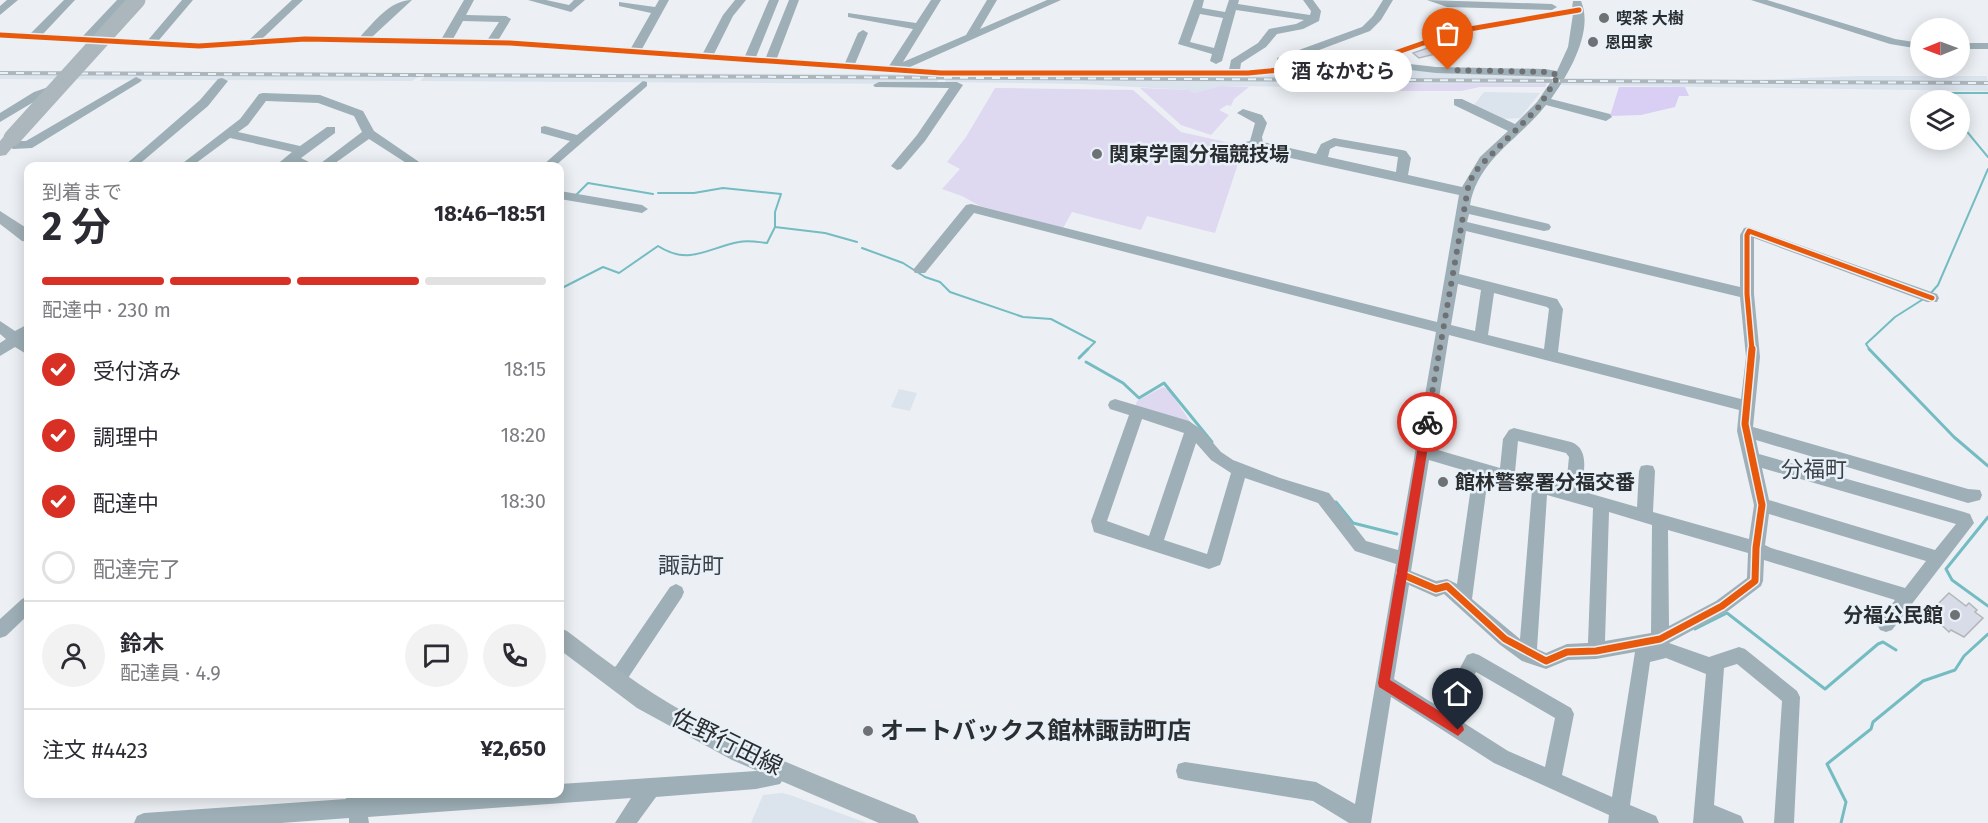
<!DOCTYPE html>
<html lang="ja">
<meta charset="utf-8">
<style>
:root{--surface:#fff;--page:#f2f2f3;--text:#2b2b33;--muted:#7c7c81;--line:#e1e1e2;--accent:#d93025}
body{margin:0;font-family:"Fira Sans","Noto Sans JP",sans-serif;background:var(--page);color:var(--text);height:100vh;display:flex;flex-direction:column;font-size:22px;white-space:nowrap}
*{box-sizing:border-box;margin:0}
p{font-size:20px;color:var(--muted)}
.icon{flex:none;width:33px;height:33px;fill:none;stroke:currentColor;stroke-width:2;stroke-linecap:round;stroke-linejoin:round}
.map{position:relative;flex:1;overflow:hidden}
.details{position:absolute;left:24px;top:162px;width:540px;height:636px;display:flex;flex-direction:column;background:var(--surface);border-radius:12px;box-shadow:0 3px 15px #0003}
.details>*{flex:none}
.needle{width:39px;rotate:269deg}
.controls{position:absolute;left:1910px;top:18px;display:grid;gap:12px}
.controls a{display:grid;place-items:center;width:60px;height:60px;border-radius:50%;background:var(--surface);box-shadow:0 3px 15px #0003;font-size:30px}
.pin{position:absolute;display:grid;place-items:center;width:51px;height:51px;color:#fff;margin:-62px -26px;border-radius:50% 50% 50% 0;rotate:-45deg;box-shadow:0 0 6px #0007}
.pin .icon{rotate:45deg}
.courier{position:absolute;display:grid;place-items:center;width:60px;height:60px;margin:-30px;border:4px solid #d93025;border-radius:50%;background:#fff;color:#222;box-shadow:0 2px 8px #0007}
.bubble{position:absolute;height:42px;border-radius:21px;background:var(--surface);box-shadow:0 3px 15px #0003;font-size:20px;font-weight:700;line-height:42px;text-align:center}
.summary em{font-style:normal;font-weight:700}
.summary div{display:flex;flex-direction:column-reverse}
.summary{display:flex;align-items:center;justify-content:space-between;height:102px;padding:0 18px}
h1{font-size:39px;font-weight:700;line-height:45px}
.bar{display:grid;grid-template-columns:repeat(4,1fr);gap:9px 6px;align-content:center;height:72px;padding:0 18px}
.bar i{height:8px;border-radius:4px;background:var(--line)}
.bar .on{background:var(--accent)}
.bar p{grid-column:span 4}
.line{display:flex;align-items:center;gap:15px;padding:0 18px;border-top:2px solid var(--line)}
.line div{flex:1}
.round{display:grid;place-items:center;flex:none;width:63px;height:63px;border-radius:32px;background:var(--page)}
ol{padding:0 18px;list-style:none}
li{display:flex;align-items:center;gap:18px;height:66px}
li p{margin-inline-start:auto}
li .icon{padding:6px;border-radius:50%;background:var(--accent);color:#fff;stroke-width:4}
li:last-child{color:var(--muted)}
li i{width:33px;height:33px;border:3px solid var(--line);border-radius:50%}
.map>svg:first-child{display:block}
.built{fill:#dbe3ed}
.green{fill:#ded8f1}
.forest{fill:#d9cef3}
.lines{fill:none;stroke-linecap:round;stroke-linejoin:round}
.stream-far1{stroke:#74bcc2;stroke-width:2}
.stream{stroke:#74bcc2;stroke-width:3}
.building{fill:#d8dce8;stroke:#b3b5b8;stroke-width:1.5}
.minor{fill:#9eafb7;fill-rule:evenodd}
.major{fill:#a3b1b8;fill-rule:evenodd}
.highway{fill:#abb6bd;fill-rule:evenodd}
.rail-casing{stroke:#acb6bb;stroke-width:4}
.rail{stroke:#e8f0f8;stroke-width:2;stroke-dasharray:8;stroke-linecap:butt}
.highway-bridge{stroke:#abb6bd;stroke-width:17}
.cycleway-far1-casing{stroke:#e8f0f8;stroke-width:8}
.cycleway-casing{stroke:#e8f0f8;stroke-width:10}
.cycleway-far1{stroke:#e8590c;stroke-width:5}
.cycleway{stroke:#e8590c;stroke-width:7}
.route{fill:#d93025}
.done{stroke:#6f7275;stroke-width:6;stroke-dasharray:0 10.8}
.poi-dot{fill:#6f7275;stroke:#e8f0f8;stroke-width:2}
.labels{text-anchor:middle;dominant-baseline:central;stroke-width:5;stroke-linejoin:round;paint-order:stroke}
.far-poi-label{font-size:16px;font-weight:bold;fill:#2b2e31;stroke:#e8f0f8;text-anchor:start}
.poi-label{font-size:20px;font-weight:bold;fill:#2b2e31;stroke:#e8f0f8;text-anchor:start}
.quarter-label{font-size:22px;fill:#3c4248;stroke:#e8f0f8}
.near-poi-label{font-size:24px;font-weight:bold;fill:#2b2e31;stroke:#e8f0f8;text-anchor:start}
.near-street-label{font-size:24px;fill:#2b2e31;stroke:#e8f0f8}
</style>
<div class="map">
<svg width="1988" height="823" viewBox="0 0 1988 823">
<rect width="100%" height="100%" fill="#ecf0f4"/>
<g class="built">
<path d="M1353,65L1443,73L1548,75L1551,77L1545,87H1479L1461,91H1343L1342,87L1220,86L1194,93L1189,90L1081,84L945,82L946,75L1252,76Z"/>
<path d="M0,71H51L424,73L412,81L0,79Z"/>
<path d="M428,73L892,74L939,76L937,84L420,81Z"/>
<path d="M1858,76H1987L1988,91L1559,85L1565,78L1755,80Z"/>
<path d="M1484,92L1540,93L1520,118L1502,119L1473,106Z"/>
<path d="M899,389L917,393L910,411L891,407Z"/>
<path d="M782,793L790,795L867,823H751L763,795Z"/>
</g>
<g class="green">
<path d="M1386,84H1547L1545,87H1479L1461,91H1343L1342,87H1387Z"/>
<path d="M1220,86L1249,87L1234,99L1231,106L1227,105L1219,110L1229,115L1211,135L1181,125L1140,88L1189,90L1194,93Z"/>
<path d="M995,88L1133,90L1181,132L1244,146L1215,233L1147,216L1141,230L1072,212L1063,228L980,206L962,196L942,189L960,169L947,162L966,137Z"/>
<path d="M1163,387L1169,390L1191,423L1135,407L1137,401Z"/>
</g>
<path class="forest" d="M1619,87H1685L1689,96H1679L1675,107L1641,115L1610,116Z"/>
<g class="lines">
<g class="stream-far1">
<path d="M1941,100L1935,93H1988"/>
<path d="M1959,122L1988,157"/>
<path d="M658,193H694L723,188L781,194L775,212V227L825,233L857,242"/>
<path d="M576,195L588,183L653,194"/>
<path d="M862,248L903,263L925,277L940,282L950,292L1023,317L1051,319L1095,342L1087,350"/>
<path d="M560,289L603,267L619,273L658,246C689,266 707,248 739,242C748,240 758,242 767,243L775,227"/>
<path d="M1930,294L1938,285L1988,169"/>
<path d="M1870,350L1866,344L1895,317L1925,298"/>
</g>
<g class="stream">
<path d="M1869,349L1954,437L1988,466"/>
<path d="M1079,358L1088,349"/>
<path d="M1086,362L1123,383L1139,398L1164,383L1212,442"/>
<path d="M1336,502L1353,523L1397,534"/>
<path d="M1988,517L1946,569L1952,580L1988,606"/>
<path d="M1695,629L1727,613L1825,689L1878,644L1883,642L1896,650"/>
<path d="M1841,823L1846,802L1827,764L1871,729L1873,722L1923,681L1955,670L1964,656L1988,634"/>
</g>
</g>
<g class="building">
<path d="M1448,41L1454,45L1443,52L1419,58L1413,53Z"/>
<path d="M1949,593L1966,606L1969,603L1977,610L1975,612L1983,618L1964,637L1951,630L1949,632L1929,613Z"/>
</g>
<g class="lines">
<g class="minor">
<path d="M7,0H18L0,15V6Z"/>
<path d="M64,0H75L43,34L83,36L117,0H128L95,37L148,40L182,0H193L159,40L199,43L250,39L292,0H303L263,38L305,36L360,37C374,22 390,0 412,0L372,37L442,38L464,0H474L466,15L506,16L511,19L499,39L631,48L651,13L619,6V2L655,7L659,0H669L642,49L703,53L723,15L735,0H746L733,16L714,54L745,56L769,0H779L756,57H766L789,0H799L777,58L845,63L858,33L863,30L868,33L855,64L889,66L913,29L848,17V13L916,23L931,0H941L903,62L966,35L987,0H997L980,29L1047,0H1061L910,67L941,70H1229L1231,60L1258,43L1269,29L1296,24L1304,20L1236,10L1222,61L1216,64L1210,61L1212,54L1178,44L1194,0H1204L1202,8L1225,12L1229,0H1239L1238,4L1310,15L1311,11L1303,0H1313L1321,11L1319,21L1303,29L1277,34L1266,47L1241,63L1240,70L1277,67V58L1362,27L1373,16L1383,0H1393L1381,20L1370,31L1287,62L1288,66L1370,58L1458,28L1572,8L1573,1H1581C1594,31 1569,74 1551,99L1610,114L1612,117L1606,121L1546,105C1520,139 1478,159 1470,205L1549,224L1551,227L1549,230L1544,231L1469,214L1467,222L1740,287V235L1744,228L1749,227L1937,294L1939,298L1937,302H1927L1754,238V294L1760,357L1753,427L1968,489L1980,490L1982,495L1980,500L1968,503L1756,440L1759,454L1964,512L1970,514L1974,523L1892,630L1886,632L1880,630L1877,624L1895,600L1764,560L1763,581L1761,586L1728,611L1669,643L1709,657L1739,647L1745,649L1797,691L1800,697L1794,823H1774L1782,701L1737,664L1724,668L1714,805L1741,816L1744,823H1693L1706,674L1666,658L1650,662L1630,805L1656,816L1659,823H1608L1609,815L1494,763L1391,697L1371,823H1349L1313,801L1185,780L1178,778L1176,771L1178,764L1185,762L1316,782L1355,804L1396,564L1355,551L1318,503L1245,478L1222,560L1220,565L1209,569L1094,532L1091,521L1129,415L1110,409L1108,405L1110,401L1115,399L1189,421L1202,430L1221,452L1233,460L1280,478L1329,493L1366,541L1398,550L1436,332L974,213L925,273H915L913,270L966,205L971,204L1437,322L1459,195L1245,148V142L1250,141L1255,123L1237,113L1243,109L1262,115L1267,123L1262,137L1263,142L1316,154L1321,144L1334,138L1402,150L1406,151L1411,158L1408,175L1462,187L1480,157L1508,131L1454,105V99H1462L1515,124L1537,102L1554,77L1436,73L1366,65L1248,76H941L510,46L305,42L199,49L0,38V32L31,33ZM1200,14L1223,18L1214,48L1190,42ZM1573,14L1568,47L1557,71L1545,69L1436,67L1383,61L1460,34ZM463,21L499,22L488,39H453ZM1336,146L1398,157L1396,172L1328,157L1330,149ZM1466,231L1740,297L1746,357L1741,399L1558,352L1563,309L1557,299L1459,274ZM1458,284L1481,290L1475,331L1451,325ZM1494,293L1547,307L1549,309L1544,349L1488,335ZM1449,335L1739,410L1737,431L1754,505L1749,539L1653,512L1655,471L1653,466L1647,465L1641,466L1639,471L1637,507L1581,491C1583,475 1591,449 1571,442L1514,428L1509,430L1503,439L1500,468L1431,448ZM1142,419L1184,433L1149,536L1107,521ZM1518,441L1566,453L1569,457L1566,487L1515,472ZM1196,443L1211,460L1231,473L1207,554L1164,540ZM1429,460L1473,473L1457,584L1447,579L1436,581L1411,571ZM1762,468L1956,524L1935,550L1769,500ZM1488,477L1532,490L1520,639L1472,599ZM1547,495L1593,508L1588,643L1567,644L1546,653L1537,649ZM1609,512L1652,525L1651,633L1605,641ZM1769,514L1926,561L1905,588L1771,548L1765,545ZM1668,530L1748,553L1747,578L1716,601L1669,626ZM1409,585L1436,597L1444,594L1499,644L1522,661L1546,669L1568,660L1596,659L1635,652L1612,797L1562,775L1574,714L1571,708L1479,655L1473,653L1467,655L1439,707L1394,679ZM1476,672L1555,718L1545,767L1508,751L1453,716Z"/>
<path d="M528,0H546L569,5L574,0H585L571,12Z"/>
<path d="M1427,0L1552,4L1557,7L1552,10L1447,7Z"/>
<path d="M1751,0H1767L1895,39L1920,43V49L1890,44Z"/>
<rect x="1959" y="43" width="29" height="6"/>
<path d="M136,77L142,80L140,82L32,148L13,149L7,145L13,141H26Z"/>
<path d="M222,78L228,81L208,106L137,166H124L200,100L218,79Z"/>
<path d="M643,81L647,82V86L555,166H542L570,141L541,133V127L545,126L577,135Z"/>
<path d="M63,82L69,85L67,87L42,97L0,122V113L34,92Z"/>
<path d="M879,82H957L963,85L925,141L901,169L897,170L891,166L917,135L949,88L875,87L873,85Z"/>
<path d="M263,93L320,95L363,111L374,131L425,166H411L369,139L331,166H300L293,164L289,166H275L292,152L230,138L192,166H179L240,119L259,94ZM266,101L318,103L354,116L362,132L317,166L301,158L335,133V127H327L300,146L238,132L248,125Z"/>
<path d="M560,191L642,205L648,209L642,213L560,199Z"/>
<path d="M0,321L15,331L28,324V336L25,339L28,342V355L15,347L0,356V343L6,339L0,334Z"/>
<path d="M676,584L682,587L684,592L682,597L628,678L613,687L607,685L604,679L607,673L616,666L670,587Z"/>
<path d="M28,596V615L6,636L0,638V619L22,599Z"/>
<path d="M780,761L787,763L789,770L780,784L756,789L656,797L637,823H615L631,798L368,817L369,823H349V818L281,823H134L137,816L144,813L346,799V794H364L365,798L428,794H560V784L756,771L768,768Z"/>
</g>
<g class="major">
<path d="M0,211L28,229V242L22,241L0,224Z"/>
<path d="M560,628L567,631C605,660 643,689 684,712C758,754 838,783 915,815L919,823H879L732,760L637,708L560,650Z"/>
</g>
<path class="highway" d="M12,133L18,134L20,138L6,155L0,156V141L6,134Z"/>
<g class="rail-casing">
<path id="rail" d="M0,73L1988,83"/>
</g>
<use href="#rail" class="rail"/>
<path class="highway-bridge" d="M12,138L137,0"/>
<g class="cycleway-far1-casing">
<g id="cycleway-far1">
<path d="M0,35L199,46L305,39L510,43L941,73H1248L1372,61L1458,31L1579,10"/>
<path d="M1752,350L1747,294V235L1749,231L1932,298"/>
</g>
</g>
<g class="cycleway-casing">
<path id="cycleway" d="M1401,574L1436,589L1447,586L1505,639L1546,661L1567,652L1596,651L1660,639L1722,606L1755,581L1756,548L1762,505L1745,424L1752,349"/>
</g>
<use href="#cycleway-far1" class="cycleway-far1"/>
<use href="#cycleway" class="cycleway"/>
</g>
<path class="route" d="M1427,418L1432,422L1390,680L1463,726L1464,730L1458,736L1379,687L1378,683L1422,422Z"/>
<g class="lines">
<path class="done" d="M1427,422L1469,182L1479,167L1538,108L1559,75L1545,72L1448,70"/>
</g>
<g class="poi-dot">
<circle cx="1604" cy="18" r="6"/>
<circle cx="1593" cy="42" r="6"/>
<circle cx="1097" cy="154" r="6"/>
<circle cx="1443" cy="482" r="6"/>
<circle cx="1955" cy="615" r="6"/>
<circle cx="868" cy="731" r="6"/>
</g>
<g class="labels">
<g class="far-poi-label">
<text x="1616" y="18">喫茶 大樹</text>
<text x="1605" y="42">恩田家</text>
</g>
<g class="poi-label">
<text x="1109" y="154">関東学園分福競技場</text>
<text x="1455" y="482">館林警察署分福交番</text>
<text x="1943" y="615" text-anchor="end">分福公民館</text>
</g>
<g class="quarter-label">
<text x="1814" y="469">分福町</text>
<text x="691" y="565">諏訪町</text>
</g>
<g class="near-poi-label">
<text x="880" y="731">オートバックス館林諏訪町店</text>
</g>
<g class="near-street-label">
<text transform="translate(727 742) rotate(26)">佐野行田線</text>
</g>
</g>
</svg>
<div class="controls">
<a><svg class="needle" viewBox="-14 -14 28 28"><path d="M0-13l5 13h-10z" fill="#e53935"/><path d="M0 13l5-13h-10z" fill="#7c7c81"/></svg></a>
<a><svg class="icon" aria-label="layers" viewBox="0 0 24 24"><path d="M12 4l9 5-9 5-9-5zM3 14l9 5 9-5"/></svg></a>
</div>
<div class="pin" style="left:1448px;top:70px;background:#ea580c"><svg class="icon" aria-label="bag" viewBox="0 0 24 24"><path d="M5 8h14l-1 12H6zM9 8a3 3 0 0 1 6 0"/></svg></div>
<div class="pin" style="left:1458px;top:730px;background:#1f2937"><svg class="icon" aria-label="home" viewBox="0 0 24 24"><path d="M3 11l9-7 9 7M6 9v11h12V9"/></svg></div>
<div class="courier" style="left:1427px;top:422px"><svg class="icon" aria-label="bike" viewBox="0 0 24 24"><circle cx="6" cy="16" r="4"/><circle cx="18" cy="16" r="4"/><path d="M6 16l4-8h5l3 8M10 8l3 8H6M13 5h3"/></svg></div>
<div class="bubble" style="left:1274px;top:50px;width:138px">酒 なかむら</div>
<section class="details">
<div class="summary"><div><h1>2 分</h1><p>到着まで</p></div><em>18:46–18:51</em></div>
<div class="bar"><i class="on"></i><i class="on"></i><i class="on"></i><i></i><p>配達中 · 230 m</p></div>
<ol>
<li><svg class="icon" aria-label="check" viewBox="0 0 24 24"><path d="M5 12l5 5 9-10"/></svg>受付済み<p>18:15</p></li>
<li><svg class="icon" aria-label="check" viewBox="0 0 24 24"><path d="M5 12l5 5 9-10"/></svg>調理中<p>18:20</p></li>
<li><svg class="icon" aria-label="check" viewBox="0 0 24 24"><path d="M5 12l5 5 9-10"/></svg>配達中<p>18:30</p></li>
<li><i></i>配達完了</li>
</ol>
<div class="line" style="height:108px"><a class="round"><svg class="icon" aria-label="person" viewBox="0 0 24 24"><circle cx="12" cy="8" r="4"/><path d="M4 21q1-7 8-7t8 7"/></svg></a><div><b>鈴木</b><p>配達員 · 4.9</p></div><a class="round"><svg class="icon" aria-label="chat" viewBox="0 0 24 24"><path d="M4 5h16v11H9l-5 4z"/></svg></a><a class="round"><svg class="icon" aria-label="phone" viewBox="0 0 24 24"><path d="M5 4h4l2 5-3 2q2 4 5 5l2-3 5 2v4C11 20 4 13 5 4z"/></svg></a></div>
<div class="line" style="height:78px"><div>注文 #4423</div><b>¥2,650</b></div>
</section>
</div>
